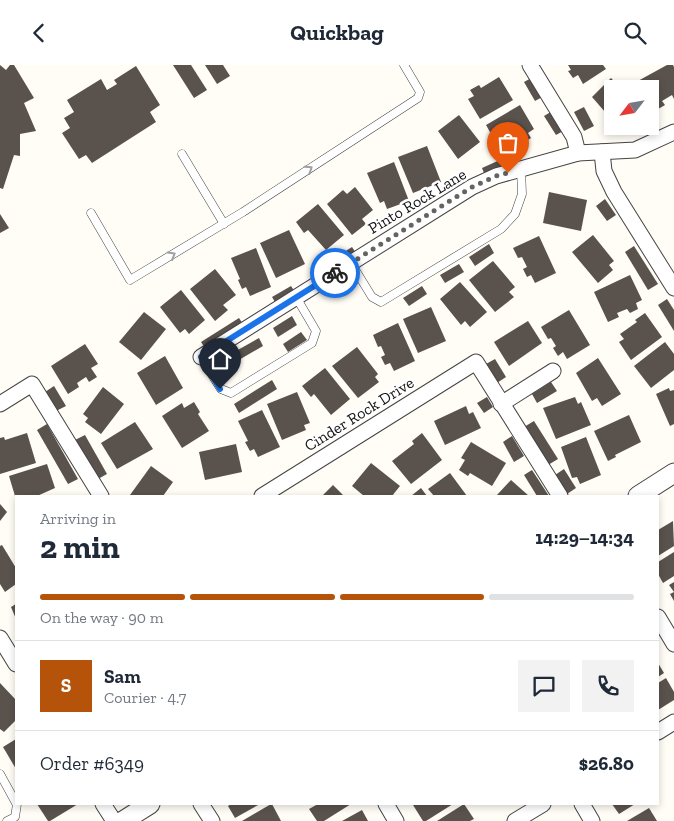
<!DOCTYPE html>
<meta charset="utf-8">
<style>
:root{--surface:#fff;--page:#f2f2f3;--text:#1f2937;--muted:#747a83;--line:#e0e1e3;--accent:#b45309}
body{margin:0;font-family:"Zilla Slab",serif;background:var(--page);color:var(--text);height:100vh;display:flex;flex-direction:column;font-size:19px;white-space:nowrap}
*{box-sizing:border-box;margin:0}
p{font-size:16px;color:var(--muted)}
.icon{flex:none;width:28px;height:28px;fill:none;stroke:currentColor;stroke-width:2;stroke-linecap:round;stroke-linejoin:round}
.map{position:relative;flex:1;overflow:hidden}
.drawer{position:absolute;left:15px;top:430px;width:644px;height:310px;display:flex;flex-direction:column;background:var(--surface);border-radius:0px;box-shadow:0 2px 8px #0003}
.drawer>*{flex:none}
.needle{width:32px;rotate:239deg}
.controls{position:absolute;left:604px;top:15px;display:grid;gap:10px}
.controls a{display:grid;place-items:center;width:55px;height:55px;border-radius:0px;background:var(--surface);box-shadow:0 2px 8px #0003;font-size:25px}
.pin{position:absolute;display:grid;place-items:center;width:42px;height:42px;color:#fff;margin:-51px -21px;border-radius:50% 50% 50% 0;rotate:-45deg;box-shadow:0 0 5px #0007}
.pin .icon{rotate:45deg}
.courier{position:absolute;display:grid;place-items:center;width:50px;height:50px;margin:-25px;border:4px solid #1a73e8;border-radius:50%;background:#fff;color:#222;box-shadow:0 1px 6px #0007}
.head em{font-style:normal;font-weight:800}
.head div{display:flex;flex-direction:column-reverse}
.head{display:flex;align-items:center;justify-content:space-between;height:85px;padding:0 25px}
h1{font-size:32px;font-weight:800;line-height:38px}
.bar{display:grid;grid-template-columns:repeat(4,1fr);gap:8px 5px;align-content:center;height:60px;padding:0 25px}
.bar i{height:6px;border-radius:4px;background:var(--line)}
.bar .current{background:var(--accent)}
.bar p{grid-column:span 4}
.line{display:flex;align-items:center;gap:12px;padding:0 25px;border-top:1px solid var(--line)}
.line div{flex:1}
.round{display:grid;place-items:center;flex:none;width:52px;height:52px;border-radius:0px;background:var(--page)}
header{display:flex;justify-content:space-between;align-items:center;height:65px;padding:0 25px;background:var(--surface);font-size:22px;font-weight:800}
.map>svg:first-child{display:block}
.building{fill:#5a524d}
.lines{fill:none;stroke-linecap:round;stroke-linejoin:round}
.service-casing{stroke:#444;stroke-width:9}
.minor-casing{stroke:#444;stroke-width:17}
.tertiary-casing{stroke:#444;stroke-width:21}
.service{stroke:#fff;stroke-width:8}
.minor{stroke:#fff;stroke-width:15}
.tertiary{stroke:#fff;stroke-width:19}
.oneway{stroke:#a0a0a0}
.done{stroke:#646461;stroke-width:5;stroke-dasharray:0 9}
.route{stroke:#1a73e8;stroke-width:6}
.labels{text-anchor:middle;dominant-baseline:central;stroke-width:5;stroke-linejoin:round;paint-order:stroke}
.street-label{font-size:16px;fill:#111;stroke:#fff}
</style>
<header><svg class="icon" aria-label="back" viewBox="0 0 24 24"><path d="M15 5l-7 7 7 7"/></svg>Quickbag<svg class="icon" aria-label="search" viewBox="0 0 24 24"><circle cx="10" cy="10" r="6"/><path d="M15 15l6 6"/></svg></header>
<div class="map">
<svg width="674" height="756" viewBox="0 0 674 756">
<rect width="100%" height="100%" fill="#fffdf5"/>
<g class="building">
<path d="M0,0L6,5L10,0H14L34,33L24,38L36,66L20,69V91L14,90L3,124L0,123Z"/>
<path d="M173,0H191L207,25L194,33Z"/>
<path d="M205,0H223L230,11L217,19Z"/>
<path d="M568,0H603L606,4L583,19L578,10L573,13L568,6L571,5Z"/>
<path d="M667,0H673L674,2V34L672,30L662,36L665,40L653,47L650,41V24H640L636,17Z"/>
<path d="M136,1L160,40L150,47L156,57L92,98L86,90L79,94L62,68L70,63L64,53L74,47L67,35L101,14L107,25L117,19L114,15Z"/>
<path d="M499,12L513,35L480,54L468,34L474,31L470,25L479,20L481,23Z"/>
<path d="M533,12L544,31L535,36L524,17Z"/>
<path d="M611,13L621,24H612V55L592,32Z"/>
<path d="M520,40L534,64L528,68L531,73L523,78L521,73L511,79L514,84L503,90L486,60Z"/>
<path d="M584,42L594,61L584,66L574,47Z"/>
<path d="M554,45L565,65L556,70L544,51Z"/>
<path d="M459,50L480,77L458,94L438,66Z"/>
<path d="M427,81L441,117L413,128L398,92Z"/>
<path d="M502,94L507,104L486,113L482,103Z"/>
<path d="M394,97L409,136L387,144L384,136L380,138L367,108Z"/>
<path d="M355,122L373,145L362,154L366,159L352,170L327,139L343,125L347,129Z"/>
<path d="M549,127L587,135L581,166L543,158Z"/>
<path d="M605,134L616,150L607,156L596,141Z"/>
<path d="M318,139L344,170L326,185L308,165L304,168L296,157Z"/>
<path d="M0,149L9,163L0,168Z"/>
<path d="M289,165L305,199L276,213L260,178Z"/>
<path d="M593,170L614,196L609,200L613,205L598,218L572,187Z"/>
<path d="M539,171L556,208L535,218L531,210L527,212L523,204L527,202L522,192L518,193L513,183Z"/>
<path d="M489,179L494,188L475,201L469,192Z"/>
<path d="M634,181L658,219L648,225L625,187Z"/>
<path d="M352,182L358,191L339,203L333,194Z"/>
<path d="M256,183L271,222L250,231L246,222L242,224L238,215L240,214L231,193Z"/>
<path d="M493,196L515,222L509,227L514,232L495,247L469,215Z"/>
<path d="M459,199L464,207L445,218L440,210Z"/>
<path d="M215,204L236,230L223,240L228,245L215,256L190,224Z"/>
<path d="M630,210L642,235L636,238L638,244L630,248L627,244L617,248L619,252L608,257L594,227Z"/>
<path d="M460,217L487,247L470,262L465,256L461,260L440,234Z"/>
<path d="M291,221L297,230L278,242L272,232Z"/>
<path d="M422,221L427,229L409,241L403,233Z"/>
<path d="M181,225L205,255L189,269L185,264L180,268L160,242Z"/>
<path d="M667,234L674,245V266L658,240Z"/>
<path d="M431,242L446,276L418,288L403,254Z"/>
<path d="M569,245L590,280L567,294L563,287L558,291L553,283L556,281L551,273L548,274L541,262Z"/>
<path d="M144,247L166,264L141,295L119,277Z"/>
<path d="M645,248L662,272L631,295L619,277L624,274L620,269L637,257L635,255Z"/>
<path d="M292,251L297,260L278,272L273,263Z"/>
<path d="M239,253L245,262L207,286L201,277Z"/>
<path d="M528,256L542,278L509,301L494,277Z"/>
<path d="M398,258L415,296L394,306L390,298L385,300L381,292L385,290L381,281L378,282L373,270Z"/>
<path d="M301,267L307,275L288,287L283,279Z"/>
<path d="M259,273L263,281L225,303L220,295Z"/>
<path d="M665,277L674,289V305L651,323L634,301Z"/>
<path d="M85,279L98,299L91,303L97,312L89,317L86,312L77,318L79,322L68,329L51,301Z"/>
<path d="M357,282L378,309L375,312L379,317L358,333L332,301Z"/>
<path d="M165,291L183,323L156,340L137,308Z"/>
<path d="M598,293L621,329L602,341L597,333L592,336L576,308Z"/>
<path d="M495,294L506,312L497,318L486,299Z"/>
<path d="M325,303L350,334L331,350L314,329L311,332L302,321Z"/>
<path d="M272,315L277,324L239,348L234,339Z"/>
<path d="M551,317L557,326L537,338L532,329Z"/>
<path d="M54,321L66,341L56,346L45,327Z"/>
<path d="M103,322L124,339L101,369L85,357L88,353L83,349Z"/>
<path d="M669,323L670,326L674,325V359L670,361L656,329Z"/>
<path d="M297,327L310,358L304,360L306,365L282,375L267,339Z"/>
<path d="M487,332L493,342L484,348L477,338Z"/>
<path d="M575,332L578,339L581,337L591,360L556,374L543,343Z"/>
<path d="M194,337L200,347L198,349L209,366L182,383L162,351L182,338L184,343Z"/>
<path d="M466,341L469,349L473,347L481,363L445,380L434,356Z"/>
<path d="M262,345L280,382L258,392L254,384L250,386L245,377L248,376L238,356Z"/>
<path d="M629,350L641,377L615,390L616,392L608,396L594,366Z"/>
<path d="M534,356L558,394L548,400L524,362Z"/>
<path d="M135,357L153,384L117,404L101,378Z"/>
<path d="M47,359L78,414L68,419L37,365Z"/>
<path d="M27,368L36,398L0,409V373L4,372L5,375Z"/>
<path d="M422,368L442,395L411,419L392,396L414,379L412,376Z"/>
<path d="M85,370L107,409L98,414L75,375Z"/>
<path d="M512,371L524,391L514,397L503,377Z"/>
<path d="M586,372L601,410L580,419L577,412L572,413L561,382Z"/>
<path d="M471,377L506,398L492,421L470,408L468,411L459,405L465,395L461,393Z"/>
<path d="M236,379L242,407L205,415L199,387Z"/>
<path d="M371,398L400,421L392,431H364L352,421Z"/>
<path d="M47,399L55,423L37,431H15L9,411Z"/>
<path d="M151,401L173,417L163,431H131L130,430Z"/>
<path d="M564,404L576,423L567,429L555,410Z"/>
<path d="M532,405L549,431H537L524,410Z"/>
<path d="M450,408L467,431H434L428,424Z"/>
<path d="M511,415L529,431H496Z"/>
<path d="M333,420L344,431H322Z"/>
<path d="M421,423L427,431H411Z"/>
<path d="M0,439L7,447L0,456Z"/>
<path d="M673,456L674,481L658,491V465Z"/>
<path d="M2,480L16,503V519L5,527L0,519V481Z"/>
<path d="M674,487V511L663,518L658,509V497Z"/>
<path d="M674,517V536L670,529L674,527L669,520Z"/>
<path d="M16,539V554L11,542Z"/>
<path d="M658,598L664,608L658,612Z"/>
<path d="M666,613L674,627V635L658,645V618Z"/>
<path d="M0,618L16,635V655L4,667L0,664Z"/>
<path d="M16,674V704L3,682Z"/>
<path d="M37,739H78L50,756H48Z"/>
<path d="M231,739H260L235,753L228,741Z"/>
<path d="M272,739L281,756H242L271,739Z"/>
<path d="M318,739H351L324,756H317L309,744Z"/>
<path d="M416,739H453L426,756H423L413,740Z"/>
<path d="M464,739L474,754L470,756H437Z"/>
<path d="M612,739H635L619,749Z"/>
<path d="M649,743L657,756H627Z"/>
<path d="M362,745L368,756H342Z"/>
</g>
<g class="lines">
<g class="service-casing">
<g id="service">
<path d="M182,89L224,159"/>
<path d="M91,148L130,215L243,147L418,33L420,27L404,0"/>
<path d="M351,198L372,232L381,237L501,164L515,149L522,129L521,104"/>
<path d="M201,292L221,324L231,328L312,278L316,266L296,232"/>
<path d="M0,709L16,738"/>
<path d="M7,756L15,752L17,739"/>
</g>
</g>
<g class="minor-casing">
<g id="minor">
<path d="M530,0L574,72L578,88"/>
<path d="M602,87L604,106L614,127L674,223"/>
<path d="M201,292L472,122L496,111L578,88L635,85L674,67"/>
<path d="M0,339L32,319L101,431"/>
<path d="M501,339L553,306"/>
<path d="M262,431L476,297L560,431"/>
<path d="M658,552L674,579"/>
<path d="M0,573L16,599"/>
<path d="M658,667L674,657"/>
<path d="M103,739L114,756"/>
<path d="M201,739L212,756"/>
<path d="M386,739L396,756"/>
<path d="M582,739L592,756"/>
<path d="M515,756L543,739"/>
</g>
</g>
<g class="tertiary-casing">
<g id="tertiary">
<path d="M638,431L674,408"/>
<path d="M123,756L150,739"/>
</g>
</g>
<use href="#service" class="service"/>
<use href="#minor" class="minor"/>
<use href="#tertiary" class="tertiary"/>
</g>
<defs><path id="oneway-chevron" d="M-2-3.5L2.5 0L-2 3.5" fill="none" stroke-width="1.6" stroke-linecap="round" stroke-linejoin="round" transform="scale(1.25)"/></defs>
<g class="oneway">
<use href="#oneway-chevron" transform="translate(309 104) rotate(-33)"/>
<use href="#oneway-chevron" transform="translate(172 190) rotate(-31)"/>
</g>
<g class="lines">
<path class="done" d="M335,208L472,122L496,111L508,108"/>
<path class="route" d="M220,324L201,292L335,208"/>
</g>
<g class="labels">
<g class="street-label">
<text transform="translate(417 136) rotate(-31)">Pinto Rock Lane</text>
<text transform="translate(359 349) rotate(-32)">Cinder Rock Drive</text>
</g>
</g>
</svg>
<div class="controls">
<a><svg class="needle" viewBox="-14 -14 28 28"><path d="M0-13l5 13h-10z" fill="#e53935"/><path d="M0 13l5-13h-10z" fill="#747a83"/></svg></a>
</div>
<div class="pin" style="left:508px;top:108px;background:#ea580c"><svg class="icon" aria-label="bag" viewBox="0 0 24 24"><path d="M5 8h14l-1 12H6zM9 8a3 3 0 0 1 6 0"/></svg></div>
<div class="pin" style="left:220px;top:324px;background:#1f2937"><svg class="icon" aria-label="home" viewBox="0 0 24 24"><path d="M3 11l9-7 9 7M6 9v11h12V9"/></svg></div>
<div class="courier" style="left:335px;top:208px"><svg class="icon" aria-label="bike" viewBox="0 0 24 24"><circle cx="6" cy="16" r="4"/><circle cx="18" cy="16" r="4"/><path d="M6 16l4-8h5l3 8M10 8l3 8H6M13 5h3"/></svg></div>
<section class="drawer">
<div class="head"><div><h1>2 min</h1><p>Arriving in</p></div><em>14:29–14:34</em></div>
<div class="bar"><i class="current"></i><i class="current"></i><i class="current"></i><i></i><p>On the way · 90 m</p></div>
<div class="line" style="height:90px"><b class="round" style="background:var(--accent);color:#fff">S</b><div><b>Sam</b><p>Courier · 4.7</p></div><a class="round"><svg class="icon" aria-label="chat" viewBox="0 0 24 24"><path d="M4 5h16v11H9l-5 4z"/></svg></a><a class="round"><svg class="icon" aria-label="phone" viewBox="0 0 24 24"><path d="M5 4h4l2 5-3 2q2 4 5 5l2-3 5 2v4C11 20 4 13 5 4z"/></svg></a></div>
<div class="line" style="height:65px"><div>Order #6349</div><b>$26.80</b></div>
</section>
</div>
